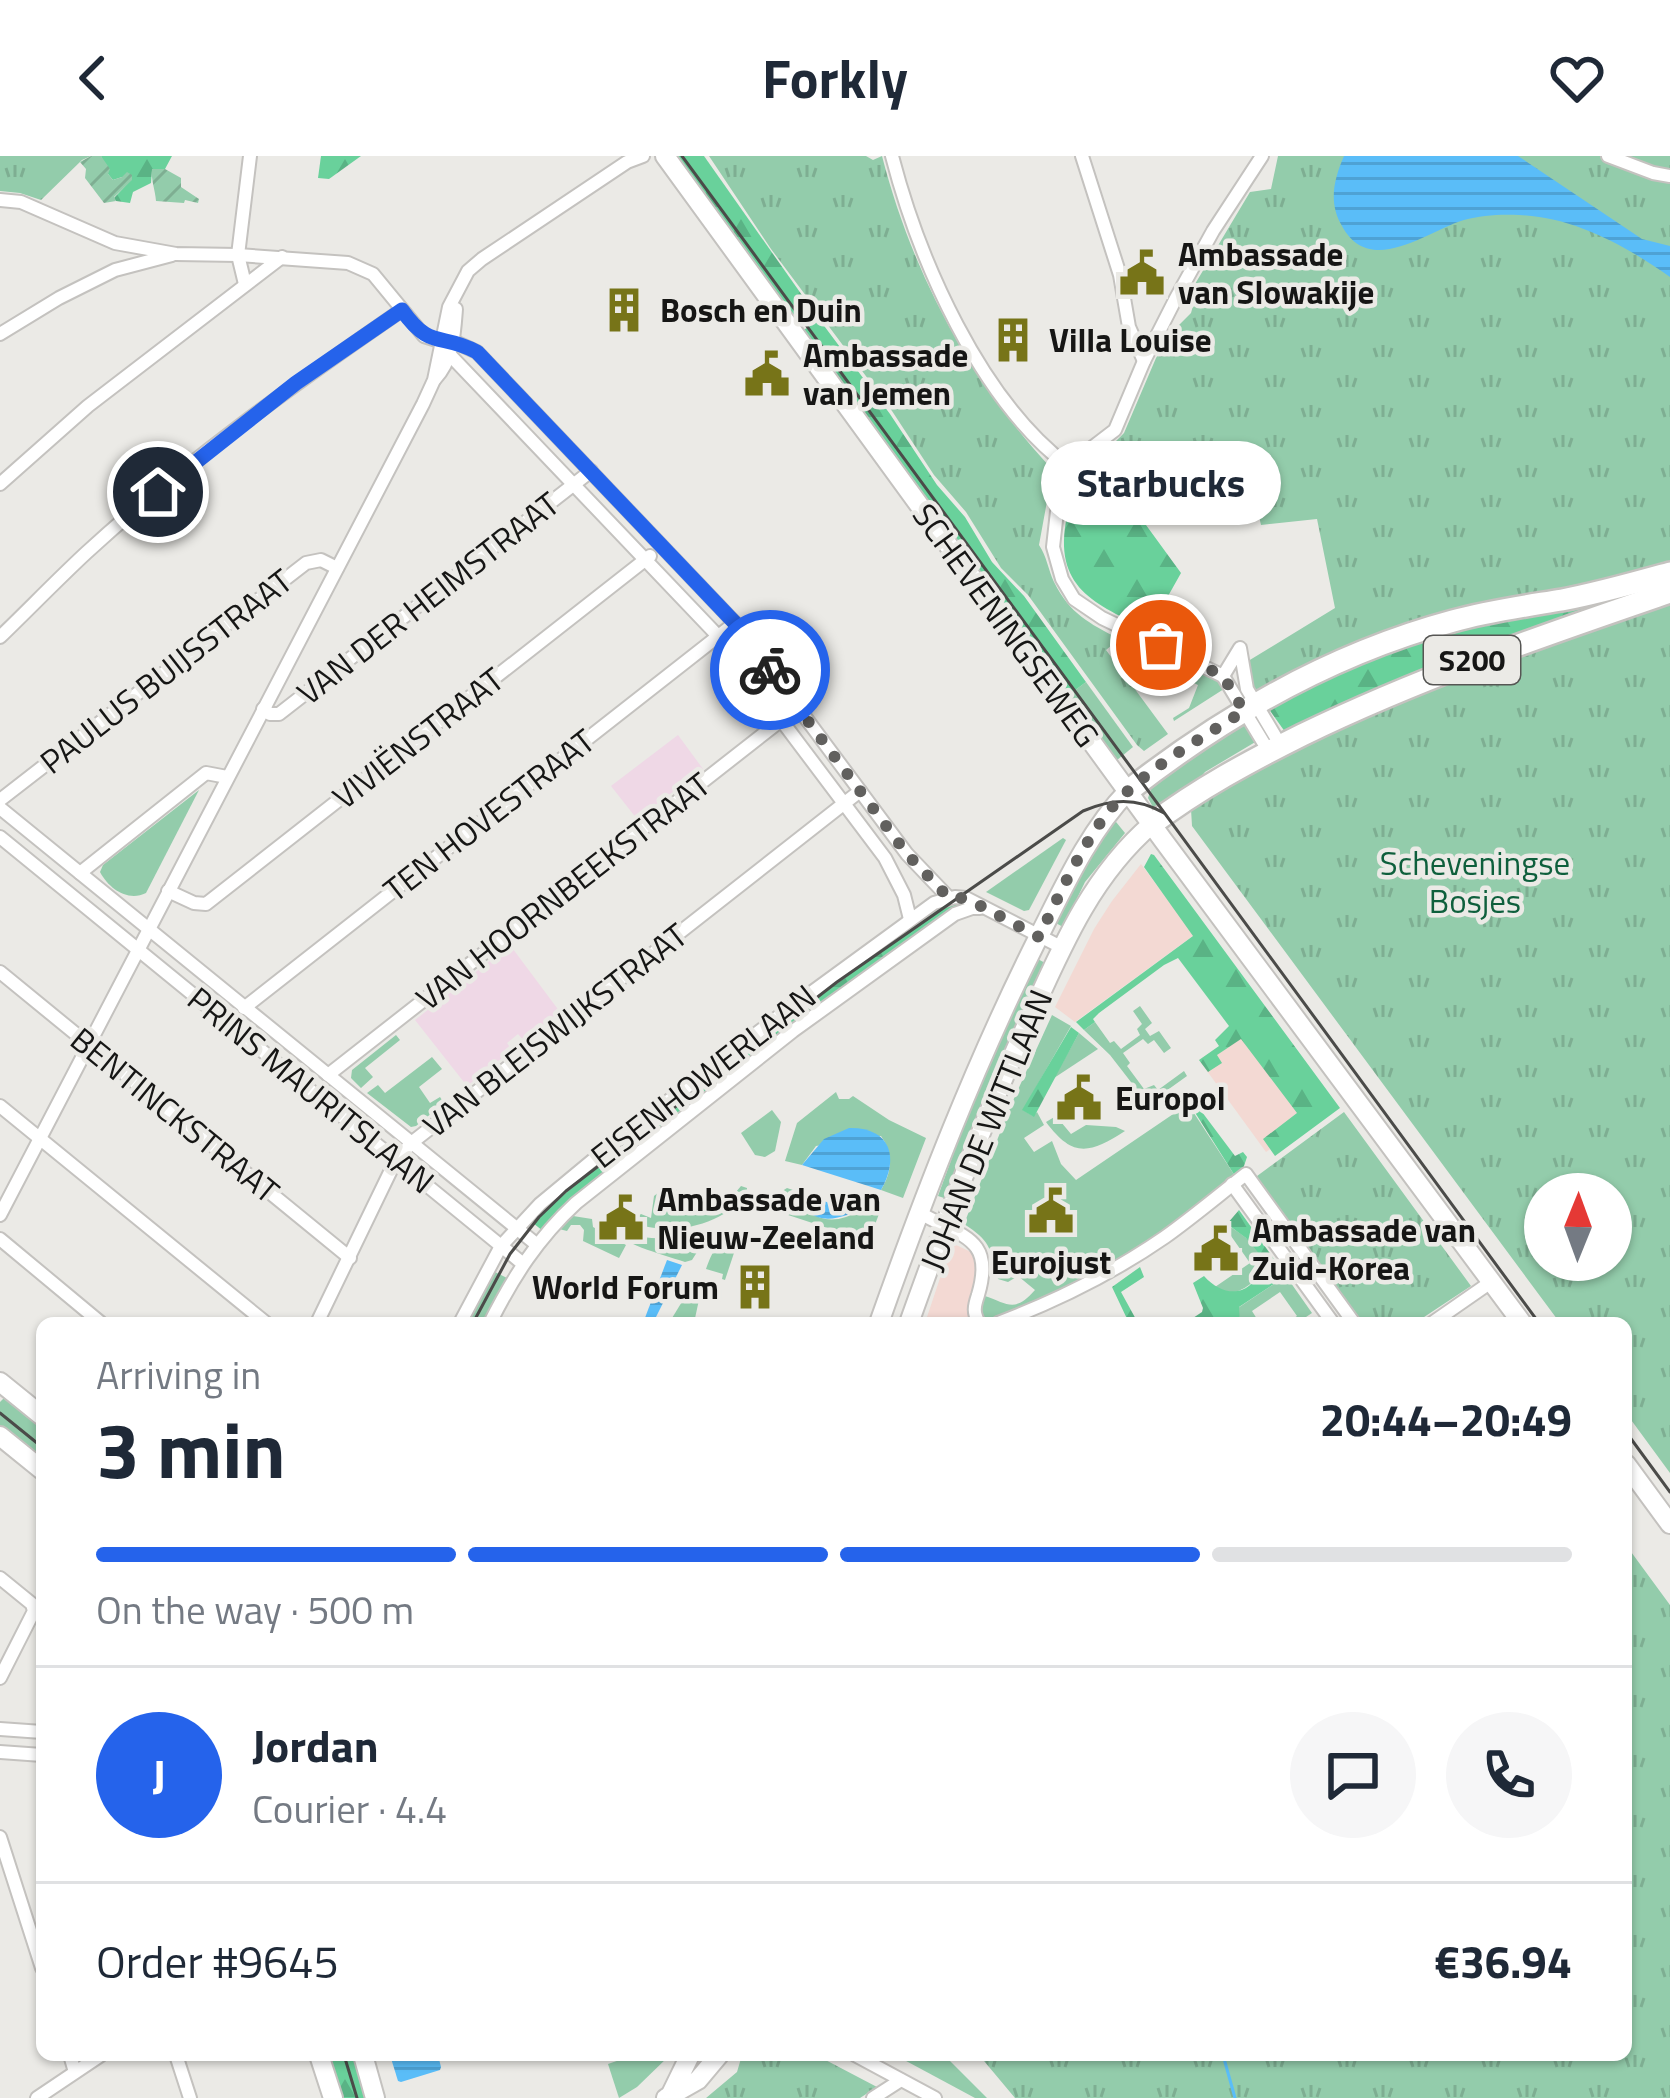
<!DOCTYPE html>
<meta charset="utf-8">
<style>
:root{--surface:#fff;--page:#f6f6f7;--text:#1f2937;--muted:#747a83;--line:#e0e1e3;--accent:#2563eb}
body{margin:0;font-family:"Titillium Web",sans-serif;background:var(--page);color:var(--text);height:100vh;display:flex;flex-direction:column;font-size:45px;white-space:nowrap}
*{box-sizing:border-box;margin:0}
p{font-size:39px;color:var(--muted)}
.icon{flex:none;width:66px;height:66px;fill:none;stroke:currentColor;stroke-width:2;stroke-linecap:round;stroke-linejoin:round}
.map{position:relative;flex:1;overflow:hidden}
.panel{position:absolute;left:36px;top:1161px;width:1596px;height:744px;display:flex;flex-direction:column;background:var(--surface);border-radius:18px;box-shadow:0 3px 9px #0004}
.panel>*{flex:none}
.needle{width:78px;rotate:1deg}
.tools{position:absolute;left:1524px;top:1017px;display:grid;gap:24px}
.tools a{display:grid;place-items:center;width:108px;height:108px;border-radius:50%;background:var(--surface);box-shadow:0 3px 9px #0004;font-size:60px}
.pin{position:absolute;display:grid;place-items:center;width:102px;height:102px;color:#fff;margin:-51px;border:6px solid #fff;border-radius:50%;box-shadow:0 3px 12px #0007}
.courier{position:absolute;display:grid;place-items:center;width:120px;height:120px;margin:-60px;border:9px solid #2563eb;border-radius:50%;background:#fff;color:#222;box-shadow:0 3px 15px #0007}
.bubble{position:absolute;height:84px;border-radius:42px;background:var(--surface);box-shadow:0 3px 9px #0004;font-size:39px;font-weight:700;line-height:84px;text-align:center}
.headline em{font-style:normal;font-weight:700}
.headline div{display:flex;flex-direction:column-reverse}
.headline{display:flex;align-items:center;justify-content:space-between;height:204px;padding:0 60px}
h1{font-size:78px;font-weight:700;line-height:90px}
.bar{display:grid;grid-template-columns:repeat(4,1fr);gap:18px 12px;align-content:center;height:144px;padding:0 60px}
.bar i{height:15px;border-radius:9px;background:var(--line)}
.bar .selected{background:var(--accent)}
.bar p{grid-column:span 4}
.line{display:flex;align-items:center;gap:30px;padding:0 60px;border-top:3px solid var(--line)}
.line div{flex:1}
.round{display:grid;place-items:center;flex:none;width:126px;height:126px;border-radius:63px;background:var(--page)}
header{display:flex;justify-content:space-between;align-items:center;height:156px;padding:0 60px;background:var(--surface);font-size:54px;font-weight:700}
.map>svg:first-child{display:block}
.commercial{fill:#f3d9d3}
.education{fill:#efd8e6}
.grass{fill:#93ccab}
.forest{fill:url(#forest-firs)}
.park{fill:url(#park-tufts);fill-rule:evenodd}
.garden{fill:url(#garden-furrows)}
.water{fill:url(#water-rules)}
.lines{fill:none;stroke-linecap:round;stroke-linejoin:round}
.stream{stroke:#5abdf8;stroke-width:3}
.street-casing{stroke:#c4c2bf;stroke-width:16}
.secondary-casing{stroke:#c4c2bf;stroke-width:22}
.primary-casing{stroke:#c4c2bf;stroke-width:26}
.street{stroke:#fff;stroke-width:12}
.secondary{stroke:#fff;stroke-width:18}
.primary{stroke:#fff;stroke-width:21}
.tram{stroke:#4b4b49;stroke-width:3}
.done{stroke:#61605e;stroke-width:12;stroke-dasharray:0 21.6}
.route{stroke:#2563eb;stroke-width:15}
.labels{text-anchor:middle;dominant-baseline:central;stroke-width:9;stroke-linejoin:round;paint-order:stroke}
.shield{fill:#ebeae6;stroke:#565654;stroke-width:3}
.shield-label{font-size:30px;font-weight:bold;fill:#161615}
.poi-label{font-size:33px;font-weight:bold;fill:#161615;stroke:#ebeae6;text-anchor:start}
.street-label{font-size:33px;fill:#161615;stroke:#ebeae6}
.park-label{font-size:33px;fill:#0e5f3c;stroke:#ebeae6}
</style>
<header><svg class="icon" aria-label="back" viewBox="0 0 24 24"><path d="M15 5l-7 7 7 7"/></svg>Forkly<svg class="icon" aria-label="heart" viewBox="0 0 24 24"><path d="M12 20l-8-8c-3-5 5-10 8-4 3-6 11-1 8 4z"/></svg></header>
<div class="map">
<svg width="1670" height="1942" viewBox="0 0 1670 1942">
<defs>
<pattern id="forest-firs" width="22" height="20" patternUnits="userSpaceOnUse" patternTransform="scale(3)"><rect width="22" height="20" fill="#69d19b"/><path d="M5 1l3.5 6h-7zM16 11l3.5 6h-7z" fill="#5ab385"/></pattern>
<pattern id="park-tufts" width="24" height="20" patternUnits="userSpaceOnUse" patternTransform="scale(3)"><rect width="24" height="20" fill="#93ccab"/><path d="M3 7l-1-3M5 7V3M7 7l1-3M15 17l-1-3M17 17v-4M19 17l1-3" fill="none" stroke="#7eae92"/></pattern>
<pattern id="garden-furrows" width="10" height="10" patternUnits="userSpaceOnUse" patternTransform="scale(3)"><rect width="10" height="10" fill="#93ccab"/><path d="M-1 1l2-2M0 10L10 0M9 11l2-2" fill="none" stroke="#7eae92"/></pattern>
<pattern id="water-rules" width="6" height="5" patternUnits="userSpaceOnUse" patternTransform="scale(3)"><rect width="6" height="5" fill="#5abdf8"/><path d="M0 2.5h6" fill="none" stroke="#4ea2d4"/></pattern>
</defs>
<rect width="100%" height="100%" fill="#ebeae6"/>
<g class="commercial">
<path d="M1141,708L1194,779L1075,866L1055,851L1094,773L1112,745Z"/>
<path d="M1249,870L1318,961L1266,996L1199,904Z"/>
<path d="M954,1088L973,1097L978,1112L973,1167H925L951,1089Z"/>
</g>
<g class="education">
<path d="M678,579L703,613L637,663L611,630Z"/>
<path d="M510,789L560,856L523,884L518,878L507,887L512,894L467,930L415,864Z"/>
</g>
<g class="grass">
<path d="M1192,508L1221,522L1227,531L1174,565L1173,562L1189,552L1198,529L1186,523Z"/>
<path d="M1086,526L1133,591L1111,609L1062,544Z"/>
<path d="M1243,563L1257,585L1205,616L1194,629L1155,655L1148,642L1151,633L1157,626L1206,593L1230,570Z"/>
<path d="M199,634L146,737C128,746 109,733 100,716L103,709Z"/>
<path d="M1112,661L1125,677L1085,726L1063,771L1054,766Z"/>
<path d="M1063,682L1066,684L1029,754L1024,755L986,736Z"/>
<path d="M1034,801L1047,808L947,1043L938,1040L974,941Z"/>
<path d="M1140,850L1152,867L1145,873L1150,880L1159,875L1171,892L1164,897L1154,884L1148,888L1143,883L1123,897L1130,907L1127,910L1144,933L1154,929L1158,934L1184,915L1187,920L1148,948L1110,899L1084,874L1095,866L1110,887L1114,885L1121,893L1140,879L1137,873L1142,868L1133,855Z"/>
<path d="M1052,859L1071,870L1023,954L1033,960L1037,956L1044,969L1024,982L1034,996L1052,985L1061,1008L1076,1024L1188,948L1235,1020C1177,1074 1122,1103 1053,1139C1032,1149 1007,1166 983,1165L979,1153L985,1140C1008,1148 1015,1157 1035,1134L1018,1120L1008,1126L998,1123C990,1093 992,1086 964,1068L1011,949Z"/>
<path d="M1079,877L1098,893L1054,922Z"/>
<path d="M396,879L400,884L365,912L373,921L361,932L351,922L352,914Z"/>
<path d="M432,901L442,913L419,931L430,947L440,941L444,947L416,970L411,971L367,937L378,929L385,937Z"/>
<path d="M836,936L839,943H849L853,940L889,964L926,982L903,1042L881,1034C892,1016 894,998 881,980L816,990L802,1009L785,1005L797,967Z"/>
<path d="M772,954L781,966L775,995L765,1001L755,999L741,977Z"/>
<path d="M1056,960L1071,978L1086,969L1116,971L1125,975C1089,998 1073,1002 1046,966Z"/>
<path d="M668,1029L714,1056L725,1049L741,1030L747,1032V1035C726,1071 667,1081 631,1066L641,1058L651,1062L654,1040Z"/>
<path d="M787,1032L796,1035C804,1057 822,1069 846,1061C857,1057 863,1051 875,1051L879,1058L871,1079L861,1083L779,1056L775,1050L779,1037Z"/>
<path d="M573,1060L592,1063L593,1071L626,1089L619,1102L583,1085L584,1074L580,1069H571L567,1075L559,1073Z"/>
<path d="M1227,1068C1238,1077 1258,1087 1262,1101C1267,1116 1247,1135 1233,1136C1225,1137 1222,1134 1215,1131L1250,1107L1224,1070Z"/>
<path d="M603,1069C623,1077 645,1084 666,1082C682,1080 692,1075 708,1079L692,1104L685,1106C658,1097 624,1089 603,1069Z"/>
<path d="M740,1079L725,1124L722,1123L723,1118L706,1113C712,1097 718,1080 740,1079Z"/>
<path d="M491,1114L509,1123L487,1167H465Z"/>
<path d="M1286,1120L1312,1157L1297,1167H1287L1297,1160L1280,1136L1252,1155L1257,1163L1251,1167H1240L1238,1152Z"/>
<path d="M691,1131L698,1132L700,1139L694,1167H669Z"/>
<path d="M6,1240L42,1270V1304L0,1270V1246Z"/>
<path d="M634,1899H670L637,1931L619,1942L608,1908Z"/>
<path d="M895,1899H944L987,1942H975Z"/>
</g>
<g class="forest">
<path d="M101,0H172L165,13L152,14L151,27L133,36L130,47L116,45L114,42L131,24L122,21L113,24L108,18Z"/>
<path d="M321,0H361L329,23L318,22Z"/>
<path d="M675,0H704L816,159L793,175Z"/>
<path d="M819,163L890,258L937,329L965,361L992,406L1024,440L1086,526L1062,544L797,179Z"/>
<path d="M1067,360L1146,369L1181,417L1149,474C1095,448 1052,432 1067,360Z"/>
<path d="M1670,423L1288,580L1266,549L1391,490Z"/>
<path d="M1151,698L1154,699L1340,952L1275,1000L1263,983L1297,957L1241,883L1217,899L1222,907L1208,916L1199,904L1219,890L1215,884L1229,870L1178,802L1164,809L1099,857L1093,863L1095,866L1084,874L1076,866L1193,780L1144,711Z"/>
<path d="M950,746H968L543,1075L528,1063L559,1034L787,857L932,752Z"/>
<path d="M1071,871L1079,877L1034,961L1022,954Z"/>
<path d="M1193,944L1235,1000L1243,996L1247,1001L1243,1013L1235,1020L1189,947Z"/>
<path d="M1239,1054L1286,1120L1239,1151L1240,1167H1192L1190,1164L1202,1156L1203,1152L1193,1127L1204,1120C1228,1147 1260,1137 1262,1101L1246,1082L1227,1068Z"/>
<path d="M1140,1111L1144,1121L1121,1136L1138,1167H1129L1112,1131Z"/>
<path d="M328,1899H353L367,1942H342Z"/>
</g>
<g class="park">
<path d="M0,0H91L82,4L41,44L20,37L0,35Z"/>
<path d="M709,0H866L873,4L882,0C912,116 969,224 1051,312L1052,318L1039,389C1047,401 1048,413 1054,426C1070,458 1089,467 1119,483L1106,494L1168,578L1144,595L1137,589L1028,439L1001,412L966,356L934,319L892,255L771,93Z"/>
<path d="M1278,0H1670V411L1349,491L1256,536L1245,523V519L1235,513L1335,452L1317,363L1261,369L1250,319L1168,335L1074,319L1083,309L1112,289L1124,277L1156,202L1176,172L1191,157L1198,132L1195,128L1250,36L1271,33Z"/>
<path d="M1670,443V1317L1626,1257V1167H1560L1192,670L1191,653L1202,638L1283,601L1297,590L1364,558ZM1545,1038H1611V1104H1545Z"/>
<path d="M1344,956L1471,1130L1415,1167H1360L1328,1119L1253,1023Z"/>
<path d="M1626,1389L1670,1449V1942H1015L979,1899H1626Z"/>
<path d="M742,1899H816L877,1931L860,1942H706L737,1916Z"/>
</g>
<g class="garden">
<path d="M91,0H101L110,13L108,18L113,24L122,21L127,16L132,19V24L114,41L116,45L104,47L85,22L86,13L80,6Z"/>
<path d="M152,13H165L181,22V31L199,43L198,47L185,44L184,47L156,45C155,33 151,25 152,13Z"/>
</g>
<g class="water">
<path d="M1344,0H1518L1642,83L1670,90V121C1626,90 1574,61 1519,59C1502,58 1481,59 1464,64C1427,75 1370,122 1342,70C1328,47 1334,23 1344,0Z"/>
<path d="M849,972C890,971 900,1001 881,1034L802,1009L824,983Z"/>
<path d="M796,1035L838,1050L847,1044L869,1049C840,1065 808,1074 796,1035Z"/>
<path d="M667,1104L682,1109L653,1167H643Z"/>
<path d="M390,1899H438L441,1911L440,1914L401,1926L398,1925Z"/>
</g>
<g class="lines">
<path class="stream" d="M1223,1899L1235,1942"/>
<g class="street-casing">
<g id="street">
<path d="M892,0C919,104 980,244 1068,310"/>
<path d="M1082,0L1120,119L1129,171L1144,205"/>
<path d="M1608,0L1653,17L1670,20"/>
<path d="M0,44L21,46L115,87L176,98L238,99L348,107L373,118L424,180L443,186L453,185L477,196L735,467L907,698L949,742"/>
<path d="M245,128L238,99L250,0"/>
<path d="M0,178L59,142L115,114L172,99"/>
<path d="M443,186L450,199L718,480L885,702L904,739L910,763"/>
<path d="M435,223C453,203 454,180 456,153"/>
<path d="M1068,310L1060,329L1053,391L1062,423L1074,443L1102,462L1223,520L1269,596"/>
<path d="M1068,310L1115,274L1144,205L1175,144L1213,75L1262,0"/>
<path d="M0,328L88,250L282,101"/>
<path d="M0,481C29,453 57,424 86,397C184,307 293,229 402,154"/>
<path d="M1223,520L1240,492L1247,533L1281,590"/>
<path d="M263,553L270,558H279L591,315"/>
<path d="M0,644L306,407L321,404L337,412"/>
<path d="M0,652L536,1088"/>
<path d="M0,681L522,1107"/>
<path d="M80,717L206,617L227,621"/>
<path d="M168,735L194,747L206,748L650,400"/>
<path d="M0,816L350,1102"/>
<path d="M244,852L735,467"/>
<path d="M328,919L798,551"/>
<path d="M0,950L266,1167"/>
<path d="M1232,1028L1333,1167"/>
<path d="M920,1057C962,1081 995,1082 978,1139C974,1151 973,1156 979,1167"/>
<path d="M0,1059L423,248L434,224L449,151L468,115L482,103L627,6L643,0"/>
<path d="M0,1083L101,1167"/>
<path d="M317,1167L392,1012L410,988L860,635"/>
<path d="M460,1167L501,1090L540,1048L616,985L782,858L934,747L955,741L966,742L1063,792"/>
<path d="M490,1167C513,1121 538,1082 576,1047L793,875L955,758L972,752H980"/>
<path d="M998,1167C1056,1145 1113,1117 1165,1081C1193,1061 1219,1039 1246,1018L1354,1167"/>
<path d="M1432,1167L1491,1126"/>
<path d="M0,1422L32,1448L34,1455L0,1522"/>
<path d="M0,1573L42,1576"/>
<path d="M0,1596L42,1599"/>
<path d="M0,1681L42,1812"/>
<path d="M70,1899L75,1916"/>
<path d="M176,1899L190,1942"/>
<path d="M855,1899L935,1942"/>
<path d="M37,1942L101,1899"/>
<path d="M873,1942L901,1924"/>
</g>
</g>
<g class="secondary-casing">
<g id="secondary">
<path d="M665,0L1163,684L1522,1167"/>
<path d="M879,1167C925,1037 975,908 1037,784C1063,733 1088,676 1128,635"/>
<path d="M909,1167C945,1066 983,966 1027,868C1060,795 1090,721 1152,668"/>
<path d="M0,1226L42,1260"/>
<path d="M0,1280L42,1314"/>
<path d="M1626,1308L1670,1368"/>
<path d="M319,1899L333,1942"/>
<path d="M363,1899L375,1942"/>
<path d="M671,1938L690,1899"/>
<path d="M666,1942L698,1924L719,1899"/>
</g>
</g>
<g class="primary-casing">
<g id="primary">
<path d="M1128,635C1225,559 1334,497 1453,465C1489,455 1526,450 1562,444C1599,437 1634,427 1670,417"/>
<path d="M1152,668C1198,633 1250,605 1302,579C1421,521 1545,479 1670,436"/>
</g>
</g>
<use href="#street" class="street"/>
<use href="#secondary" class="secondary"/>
<use href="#primary" class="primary"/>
<g class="tram">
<path d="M682,0L1539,1167"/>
<path d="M473,1167L510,1098L539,1061L566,1035L837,826L1083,655C1111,643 1136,641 1164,657"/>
<path d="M0,1257L42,1291"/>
<path d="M1626,1276L1670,1336"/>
<path d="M344,1899L357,1942"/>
</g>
</g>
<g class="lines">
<path class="done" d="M770,514L907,698L949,742H966L1039,781C1058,741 1085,682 1114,649C1147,612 1202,582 1244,555L1223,520L1161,489"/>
<path class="route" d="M158,336L296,227L402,154C431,195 440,176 477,196L734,466L770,514"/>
</g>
<defs>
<g id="civic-bare" transform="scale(3.6)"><path d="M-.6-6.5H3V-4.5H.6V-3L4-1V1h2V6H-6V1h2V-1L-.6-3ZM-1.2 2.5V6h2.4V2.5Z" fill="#777418" stroke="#ebeae6" stroke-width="2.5" paint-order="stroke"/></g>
<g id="building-bare" transform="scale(3.6)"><path d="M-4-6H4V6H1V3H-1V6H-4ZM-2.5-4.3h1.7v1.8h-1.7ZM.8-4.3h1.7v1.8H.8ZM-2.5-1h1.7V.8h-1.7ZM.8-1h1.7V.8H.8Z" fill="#777418" stroke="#ebeae6" stroke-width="2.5" paint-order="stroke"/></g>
</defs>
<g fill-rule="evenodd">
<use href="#civic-bare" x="1142" y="117"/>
<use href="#building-bare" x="624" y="154"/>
<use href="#building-bare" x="1013" y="184"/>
<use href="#civic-bare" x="767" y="218"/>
<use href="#civic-bare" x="1079" y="942"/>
<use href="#civic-bare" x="1051" y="1055"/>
<use href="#civic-bare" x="621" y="1062"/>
<use href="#civic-bare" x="1216" y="1093"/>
<use href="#building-bare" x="755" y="1131"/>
</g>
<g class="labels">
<rect class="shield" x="1424" y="480" width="96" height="48" rx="9"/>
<g class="shield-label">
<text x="1472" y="504">S200</text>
</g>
<g class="poi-label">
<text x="1178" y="98">Ambassade<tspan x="1178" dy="38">van Slowakije</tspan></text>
<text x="660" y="154">Bosch en Duin</text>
<text x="1049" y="184">Villa Louise</text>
<text x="803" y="199">Ambassade<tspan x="803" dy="38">van Jemen</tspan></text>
<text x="1115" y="942">Europol</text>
<text x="657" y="1043">Ambassade van<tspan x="657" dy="38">Nieuw-Zeeland</tspan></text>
<text x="1252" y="1074">Ambassade van<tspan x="1252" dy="38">Zuid-Korea</tspan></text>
<text x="1051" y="1106" text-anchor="middle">Eurojust</text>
<text x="719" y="1131" text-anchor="end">World Forum</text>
</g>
<g class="street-label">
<text transform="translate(428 442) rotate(-38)">VAN DER HEIMSTRAAT</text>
<text transform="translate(1006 469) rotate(54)">SCHEVENINGSEWEG</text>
<text transform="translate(166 515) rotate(-38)">PAULUS BUIJSSTRAAT</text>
<text transform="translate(418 582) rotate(-38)">VIVIËNSTRAAT</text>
<text transform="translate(489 659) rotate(-38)">TEN HOVESTRAAT</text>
<text transform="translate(563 735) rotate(-38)">VAN HOORNBEEKSTRAAT</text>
<text transform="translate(555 874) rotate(-38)">VAN BLEISWIJKSTRAAT</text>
<text transform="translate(703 920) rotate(-38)">EISENHOWERLAAN</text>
<text transform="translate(311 934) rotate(39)">PRINS MAURITSLAAN</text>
<text transform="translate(175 959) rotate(39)">BENTINCKSTRAAT</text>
<text transform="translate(986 974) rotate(-68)">JOHAN DE WITTLAAN</text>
</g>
<g class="park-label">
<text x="1475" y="707">Scheveningse<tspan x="1475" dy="38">Bosjes</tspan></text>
</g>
</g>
</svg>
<div class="tools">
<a><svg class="needle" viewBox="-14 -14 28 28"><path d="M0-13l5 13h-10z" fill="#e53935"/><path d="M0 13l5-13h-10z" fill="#747a83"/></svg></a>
</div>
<div class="pin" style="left:1161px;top:489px;background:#ea580c"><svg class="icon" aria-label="bag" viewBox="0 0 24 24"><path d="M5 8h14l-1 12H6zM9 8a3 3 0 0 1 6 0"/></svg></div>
<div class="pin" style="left:158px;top:336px;background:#1f2937"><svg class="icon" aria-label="home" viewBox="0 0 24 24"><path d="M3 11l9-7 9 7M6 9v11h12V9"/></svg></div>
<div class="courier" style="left:770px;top:514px"><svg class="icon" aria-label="bike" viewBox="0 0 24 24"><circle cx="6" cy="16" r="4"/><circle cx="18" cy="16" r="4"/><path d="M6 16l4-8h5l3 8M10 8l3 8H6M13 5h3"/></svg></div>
<div class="bubble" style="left:1041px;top:285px;width:240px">Starbucks</div>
<section class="panel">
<div class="headline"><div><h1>3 min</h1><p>Arriving in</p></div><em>20:44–20:49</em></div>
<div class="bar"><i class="selected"></i><i class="selected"></i><i class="selected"></i><i></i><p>On the way · 500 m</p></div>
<div class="line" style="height:216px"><b class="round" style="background:var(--accent);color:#fff">J</b><div><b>Jordan</b><p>Courier · 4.4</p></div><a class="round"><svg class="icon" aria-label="chat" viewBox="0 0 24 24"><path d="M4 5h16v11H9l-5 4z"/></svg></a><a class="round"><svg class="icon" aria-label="phone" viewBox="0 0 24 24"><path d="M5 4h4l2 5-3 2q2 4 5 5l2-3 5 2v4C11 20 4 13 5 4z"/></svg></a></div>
<div class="line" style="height:156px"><div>Order #9645</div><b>€36.94</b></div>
</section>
</div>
